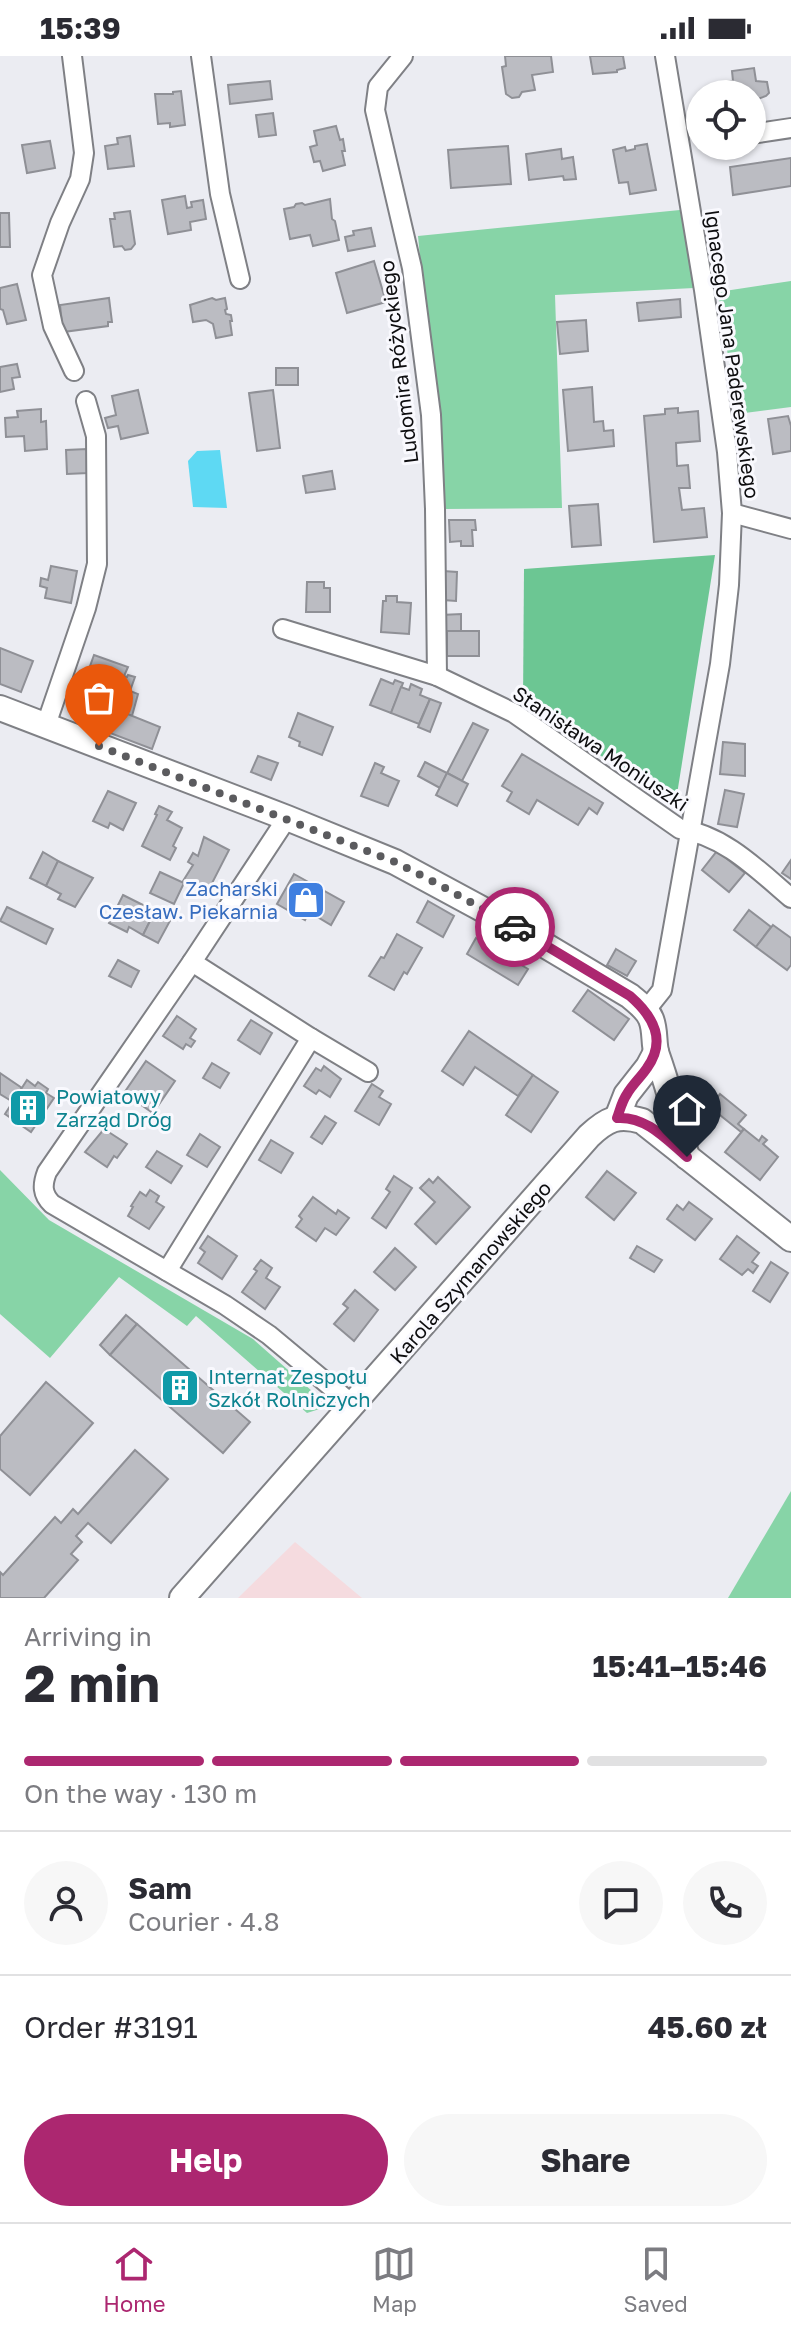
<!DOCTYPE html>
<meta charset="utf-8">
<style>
:root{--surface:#fff;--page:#f7f7f7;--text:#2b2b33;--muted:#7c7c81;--line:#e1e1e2;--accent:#ac2770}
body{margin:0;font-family:"Golos Text",sans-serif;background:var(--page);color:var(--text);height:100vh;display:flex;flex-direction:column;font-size:30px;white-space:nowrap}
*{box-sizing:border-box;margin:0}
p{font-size:26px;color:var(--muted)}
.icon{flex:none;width:44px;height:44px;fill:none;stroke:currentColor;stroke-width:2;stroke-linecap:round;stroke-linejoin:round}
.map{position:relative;height:1542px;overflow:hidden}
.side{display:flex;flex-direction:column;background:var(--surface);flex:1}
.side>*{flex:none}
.tools{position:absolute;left:686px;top:24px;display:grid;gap:16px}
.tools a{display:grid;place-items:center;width:80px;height:80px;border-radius:50%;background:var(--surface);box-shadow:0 2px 6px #0004;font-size:40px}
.pin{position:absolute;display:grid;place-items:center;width:68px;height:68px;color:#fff;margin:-82px -34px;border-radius:50% 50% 50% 0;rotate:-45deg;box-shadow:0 0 8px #0007}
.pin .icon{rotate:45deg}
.courier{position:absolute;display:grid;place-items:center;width:80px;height:80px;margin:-40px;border:6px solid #ac2770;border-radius:50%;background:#fff;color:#222;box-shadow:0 2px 10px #0007}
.head em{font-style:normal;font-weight:700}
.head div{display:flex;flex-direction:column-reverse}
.head{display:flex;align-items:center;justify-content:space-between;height:136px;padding:0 24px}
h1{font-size:52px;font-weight:700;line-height:60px}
.bar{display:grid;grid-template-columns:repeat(4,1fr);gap:12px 8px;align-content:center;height:96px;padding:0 24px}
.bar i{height:10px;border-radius:6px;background:var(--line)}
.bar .on{background:var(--accent)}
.bar p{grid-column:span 4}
.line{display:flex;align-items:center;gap:20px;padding:0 24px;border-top:2px solid var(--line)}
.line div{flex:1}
.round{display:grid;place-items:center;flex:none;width:84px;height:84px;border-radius:42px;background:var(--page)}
.action{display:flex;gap:16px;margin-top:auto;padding:16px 24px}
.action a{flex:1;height:92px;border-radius:48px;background:var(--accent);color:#fff;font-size:32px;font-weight:700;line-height:92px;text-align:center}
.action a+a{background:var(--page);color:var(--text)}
.status{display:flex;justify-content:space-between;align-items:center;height:56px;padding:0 40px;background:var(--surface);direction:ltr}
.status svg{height:22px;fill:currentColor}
.tabs{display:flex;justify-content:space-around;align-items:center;height:112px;border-top:2px solid var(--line);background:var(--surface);font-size:22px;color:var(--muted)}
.tabs a{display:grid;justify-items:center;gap:4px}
.tabs .on{color:var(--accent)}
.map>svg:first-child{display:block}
.industrial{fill:#f5dbdf}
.green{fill:#87d4a7}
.forest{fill:#6cc693}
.water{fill:#5ed9f3}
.building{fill:#bbbcc2;stroke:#8f9096;stroke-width:2}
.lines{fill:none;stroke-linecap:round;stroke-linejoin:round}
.street-casing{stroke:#7f8085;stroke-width:22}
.secondary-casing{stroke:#7f8085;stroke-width:28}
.street{stroke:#fff;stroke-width:18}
.secondary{stroke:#fff;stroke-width:24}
.done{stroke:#5b5b5e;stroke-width:8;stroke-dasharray:0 14.4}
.route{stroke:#ac2770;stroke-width:10}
.labels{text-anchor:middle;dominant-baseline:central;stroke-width:6;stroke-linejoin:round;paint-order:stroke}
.street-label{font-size:20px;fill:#0d0d0f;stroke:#f9f9fe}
.shop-label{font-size:20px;fill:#366cbe;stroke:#f9f9fe;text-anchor:end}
.culture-label{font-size:20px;fill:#0d838f;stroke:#f9f9fe;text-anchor:start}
</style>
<div class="status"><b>15:39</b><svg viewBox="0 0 49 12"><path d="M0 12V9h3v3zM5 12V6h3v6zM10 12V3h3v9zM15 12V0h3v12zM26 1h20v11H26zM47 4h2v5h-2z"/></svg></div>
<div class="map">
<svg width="791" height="1542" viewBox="0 0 791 1542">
<rect width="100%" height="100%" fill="#ebecf2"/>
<path class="industrial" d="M295,1486L362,1542H238Z"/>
<g class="green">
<path d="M680,154L694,232L555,239L562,452L444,453L418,180Z"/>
<path d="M791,225V351L737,358L718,236Z"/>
<path d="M0,1114L49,1164L253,1283L329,1350L307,1357L196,1260L187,1270L119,1221L50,1302L0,1258Z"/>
<path d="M791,1435V1542H728Z"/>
</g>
<path class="forest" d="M715,499L675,751L523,646L524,513Z"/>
<path class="water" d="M220,394L227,452L193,451L188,405L197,395Z"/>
<g class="building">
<path d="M505,0H551L553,16L532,19L535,34L522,36L519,41L512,42L506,38L502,11L506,10Z"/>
<path d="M590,0H623L625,12L617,14V16L593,18Z"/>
<path d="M754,12L756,25L767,26L769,37L766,40L752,45V38H716L715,35L718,34V27L733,25L732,15Z"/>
<path d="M270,25L272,43L230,48L228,29Z"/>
<path d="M181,35L185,69L170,71V67L158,68L155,38H173V36Z"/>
<path d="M273,57L276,79L259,81L256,59Z"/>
<path d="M336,70L340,84L343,83L345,95H342L345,109L323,115L320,105L314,106L310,91L317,89L314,75Z"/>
<path d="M130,80L134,110L108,113L105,90L118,88L117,82Z"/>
<path d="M50,85L55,112L27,117L22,89Z"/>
<path d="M647,88L656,134L630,138L628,126L619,127L613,94L625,91L626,95L635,93V90Z"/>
<path d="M508,90L511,128L451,132L448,94Z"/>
<path d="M561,93L562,103L573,101L576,123L564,124L563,120L529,124L526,98Z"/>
<path d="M791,102V130L733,139L730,111Z"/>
<path d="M185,140L187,152L192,151L191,146L203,144L206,163L190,166L191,174L168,178L162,144Z"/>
<path d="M330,143L332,163L335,165L339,184L313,190L310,179L290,183L284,153L294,151L296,148L302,147L305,149Z"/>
<path d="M130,155L135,188L131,193L125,194L122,190L114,191L110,163H115L114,157Z"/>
<path d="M0,157H9L10,191H0Z"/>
<path d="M371,172L375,190L348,195L345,181L354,179L353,175Z"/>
<path d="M374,205L386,246L347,257L336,217Z"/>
<path d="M17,228L26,264L7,268L3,254L0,253V232Z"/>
<path d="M109,242L112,266H108V270L63,276L60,249Z"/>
<path d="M212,242L216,244L225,242L227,253L225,254L226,258L231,259L232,265H230L232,279L216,282L213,268L206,264L193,266L190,249Z"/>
<path d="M680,243L681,261L639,265L637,247Z"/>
<path d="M586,264L588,295L560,298L557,266Z"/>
<path d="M17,308L20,321L12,322L14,333L0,336V311Z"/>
<rect x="276" y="312" width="22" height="17"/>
<path d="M592,331L594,366L603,365L604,375L613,374L614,390L568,395L563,334Z"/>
<path d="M138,334L148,377L121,383L118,370L108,372L105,362L116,359L112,340Z"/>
<path d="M273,334L280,392L257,395L249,337Z"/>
<path d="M678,352V357L698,355L700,385L676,387L677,410L688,409L690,432H679L682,454L704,452L707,481L654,486L644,360L665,358V353Z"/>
<path d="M41,353V366L46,365L47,393L25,395L24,380L6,381L5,362L18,361L17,355Z"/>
<path d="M788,360L791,370V395L773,398L768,363Z"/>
<path d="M87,393L88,417L67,418L66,394Z"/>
<path d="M332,415L335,433L306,437L303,420Z"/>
<path d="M598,448L601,489L572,491L569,450Z"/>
<path d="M449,464H475L476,474H472L473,490H461V485L450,486Z"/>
<path d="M51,510L77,515L71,547L45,542L47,532L40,530L41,522L48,524Z"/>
<path d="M443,515L457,516L456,545L443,544Z"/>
<path d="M307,526H324V532H330V556H306Z"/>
<path d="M386,540H397V546L411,547L409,578L381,576L383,545H386Z"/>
<path d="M461,558V575L442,576L441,559Z"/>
<rect x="447" y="575" width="32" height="25"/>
<path d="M0,592L33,605L21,636L0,628Z"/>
<path d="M94,599L128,611L124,620L127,621L128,619L135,621L130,635L138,638L132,660L85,641L80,654L75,652Z"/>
<path d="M381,623L393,628L395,624L403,627L391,657L370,649Z"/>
<path d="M411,628L422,633L420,639L430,643L419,668L391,657L401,631L409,634Z"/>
<path d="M85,641L160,671L152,693L76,664Z"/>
<path d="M430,643L441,647L430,676L418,671Z"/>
<path d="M298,657L333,671L322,699L299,690L300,686L289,681Z"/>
<path d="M473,667L488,674L462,725L447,717Z"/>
<path d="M723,686L745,688V720L720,718Z"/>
<path d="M522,698L603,747L597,758L589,752L578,769L537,744L529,758L507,745L512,736L502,730Z"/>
<path d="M258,700L278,707L271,724L251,716Z"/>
<path d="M425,706L447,717L440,732L418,720Z"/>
<path d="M375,707L384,711L381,717L399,725L388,750L361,740Z"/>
<path d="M447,717L468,728L457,750L436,739Z"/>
<path d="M725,734L744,738L737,771L718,768Z"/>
<path d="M108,735L136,747L123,774L110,767L108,772L93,765Z"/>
<path d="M159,750L172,756L167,764L182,772L173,790L176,792L170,804L142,790L157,759L155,758Z"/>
<path d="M204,781L229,794L207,837L183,825L193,809L188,806L193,797L198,800Z"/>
<path d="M717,795L745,817L729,836L702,814Z"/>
<path d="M43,796L58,805L46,830L30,822Z"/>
<path d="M791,804V823L782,817Z"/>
<path d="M58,805L93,822L75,851L58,843L61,838L46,830Z"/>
<path d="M160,816L184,827L174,848L150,837Z"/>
<path d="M294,818L344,846L331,869L309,856L305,864L277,848Z"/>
<path d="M123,839L155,855L143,879L129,871L127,876L109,867Z"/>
<path d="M428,845L454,860L443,881L417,866Z"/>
<path d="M7,851L53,873L46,888L0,865Z"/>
<path d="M749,854L771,871L756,891L734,874Z"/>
<path d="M155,855L171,863L158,887L143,879Z"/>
<path d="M773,869L791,882V909L787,914L756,891Z"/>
<path d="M397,878L422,892L407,918L404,916L394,934L369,920L381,901L384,902Z"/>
<path d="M476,882L528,913L518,929L467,898Z"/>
<path d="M616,893L636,905L627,920L607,909Z"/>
<path d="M118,904L139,915L131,931L109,920Z"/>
<path d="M588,934L629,963L614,984L573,955Z"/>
<path d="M177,960L196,973L190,982L195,985L191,991L186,988L183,993L163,980Z"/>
<path d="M251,964L272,977L260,998L238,984Z"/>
<path d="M469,975L533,1019L518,1040L475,1011L463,1029L442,1015Z"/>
<path d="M146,1005L175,1025L153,1057L124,1037Z"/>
<path d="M212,1007L229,1017L220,1032L203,1022Z"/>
<path d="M324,1010L341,1023L330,1041L319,1034L316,1038L304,1030L316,1012L321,1015Z"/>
<path d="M0,1017L22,1032L13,1046L0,1038Z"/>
<path d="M533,1019L558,1036L531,1076L506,1059Z"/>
<path d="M27,1024L35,1030L38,1026L48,1033L46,1037L54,1042L31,1076L5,1058Z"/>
<path d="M372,1028L383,1035L379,1041L391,1048L379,1069L355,1055Z"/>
<path d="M720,1038L746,1059L738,1068L744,1073L741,1076L710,1051Z"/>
<path d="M325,1060L336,1067L322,1088L311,1081Z"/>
<path d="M104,1073L127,1088L117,1102L114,1100L107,1111L85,1096Z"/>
<path d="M744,1073L759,1085L762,1080L767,1084L763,1088L778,1101L760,1124L725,1096Z"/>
<path d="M200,1078L220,1091L207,1111L187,1099Z"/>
<path d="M271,1084L293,1097L281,1117L259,1104Z"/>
<path d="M157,1095L182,1110L171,1127L146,1111Z"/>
<path d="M607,1115L636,1137L614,1164L586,1141Z"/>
<path d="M394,1120L412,1132L386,1172L372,1162L390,1136L386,1133Z"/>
<path d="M438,1121L470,1151L436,1188L415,1168L435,1146L420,1132L429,1123L433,1127Z"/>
<path d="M150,1134L159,1140L156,1146L164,1151L149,1173L128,1160L133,1151L131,1150L140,1136L146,1140Z"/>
<path d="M313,1141L336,1158L338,1154L349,1162L336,1179L325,1172L316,1185L296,1171L302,1163L299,1160Z"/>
<path d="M689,1146L712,1163L695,1184L667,1163L677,1149L683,1154Z"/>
<path d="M208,1180L237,1200L222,1223L198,1207L205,1196L200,1192Z"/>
<path d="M737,1180L759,1197L752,1206L758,1210L753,1217L748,1213L742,1219L720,1203Z"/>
<path d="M637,1190L662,1204L654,1216L630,1202Z"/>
<path d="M395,1192L416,1211L395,1234L374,1216Z"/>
<path d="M261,1204L272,1212L266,1222L280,1231L265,1253L242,1236L257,1215L254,1213Z"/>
<path d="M771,1206L788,1217L770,1246L753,1235Z"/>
<path d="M355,1234L378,1254L354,1285L334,1268L348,1252L343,1248Z"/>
<path d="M126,1259L137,1268L110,1299L100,1289Z"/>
<path d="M137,1268L250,1366L223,1397L110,1299Z"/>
<path d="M46,1326L93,1367L30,1439L0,1413V1380Z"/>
<path d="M135,1394L168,1423L111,1487L88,1467L76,1480L82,1486L71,1498L78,1504L44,1542H0V1516L3,1519L55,1461L61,1467L73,1453L78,1458Z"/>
</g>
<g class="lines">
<g class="street-casing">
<g id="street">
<path d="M72,0L84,97L80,123L60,167L42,219L53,270L74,315"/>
<path d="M201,0L220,138L240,223"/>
<path d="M403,0L378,31L375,54L412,212L431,359L435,453L437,620"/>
<path d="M752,78L791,72"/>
<path d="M732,457L791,473"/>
<path d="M283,573L437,620L514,657L680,773C724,779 758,814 791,842"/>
<path d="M46,669L86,552L97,508L96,380L86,345"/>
<path d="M287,762L192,906L47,1116C42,1129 42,1138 52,1148L225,1249L269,1279L353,1349"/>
<path d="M192,906L311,982L368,1016"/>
<path d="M646,954L662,934L720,608L729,529L732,457L727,396L704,234L665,0"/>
<path d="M167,1215L311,982"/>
</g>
</g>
<g class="secondary-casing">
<g id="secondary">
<path d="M0,652L287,762L395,806L506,866L630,940C638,947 647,953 651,963C656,975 653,988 657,999C669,1033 678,1067 687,1101"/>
<path d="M617,1062L626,1039L648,1011L656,996"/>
<path d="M182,1542L589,1080C607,1063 618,1058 642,1065L791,1183"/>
</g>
</g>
<use href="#street" class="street"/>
<use href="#secondary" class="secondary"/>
</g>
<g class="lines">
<path class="done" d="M99,690L395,806L438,828L515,871"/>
<path class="route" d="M515,871L630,940C653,960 667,984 647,1012C641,1021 632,1029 627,1038C622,1045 620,1054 617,1062C646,1060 666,1083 687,1101"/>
</g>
<defs>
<g id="shop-square" transform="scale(2)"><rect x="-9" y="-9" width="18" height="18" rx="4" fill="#3f7fe0" stroke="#f9f9fe"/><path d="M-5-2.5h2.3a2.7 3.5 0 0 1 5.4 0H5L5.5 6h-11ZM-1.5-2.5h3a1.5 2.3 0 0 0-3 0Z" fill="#fff"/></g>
<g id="building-square" transform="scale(2)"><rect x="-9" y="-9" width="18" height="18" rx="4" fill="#0f9aa8" stroke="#f9f9fe"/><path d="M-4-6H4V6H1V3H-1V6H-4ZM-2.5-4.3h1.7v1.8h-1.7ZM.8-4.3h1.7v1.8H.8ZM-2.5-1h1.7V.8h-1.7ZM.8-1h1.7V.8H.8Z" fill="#fff"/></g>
</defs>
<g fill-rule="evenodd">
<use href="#shop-square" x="306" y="844"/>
<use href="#building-square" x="28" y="1052"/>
<use href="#building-square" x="180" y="1332"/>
</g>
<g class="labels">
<g class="street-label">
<text transform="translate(733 298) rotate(82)">Ignacego Jana Paderewskiego</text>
<text transform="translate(398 306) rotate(-97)">Ludomira Różyckiego</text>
<text transform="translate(601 692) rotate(34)">Stanisława Moniuszki</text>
<text transform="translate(470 1216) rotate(-49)">Karola Szymanowskiego</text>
</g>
<g class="shop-label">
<text x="278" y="832">Zacharski<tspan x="278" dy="23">Czesław. Piekarnia</tspan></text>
</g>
<g class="culture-label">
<text x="56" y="1040">Powiatowy<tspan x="56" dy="23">Zarząd Dróg</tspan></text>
<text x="208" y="1320">Internat Zespołu<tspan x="208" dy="23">Szkół Rolniczych</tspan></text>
</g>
</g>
</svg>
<div class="tools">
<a><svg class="icon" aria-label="locate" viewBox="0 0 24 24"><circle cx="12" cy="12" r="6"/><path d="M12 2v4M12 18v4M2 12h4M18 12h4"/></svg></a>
</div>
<div class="pin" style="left:99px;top:690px;background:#ea580c"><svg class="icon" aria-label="bag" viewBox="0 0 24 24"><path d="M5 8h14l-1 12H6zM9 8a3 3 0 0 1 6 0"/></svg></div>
<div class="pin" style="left:687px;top:1101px;background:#1f2937"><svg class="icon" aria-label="home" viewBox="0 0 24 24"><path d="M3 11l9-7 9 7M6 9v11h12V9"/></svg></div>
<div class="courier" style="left:515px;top:871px"><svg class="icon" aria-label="car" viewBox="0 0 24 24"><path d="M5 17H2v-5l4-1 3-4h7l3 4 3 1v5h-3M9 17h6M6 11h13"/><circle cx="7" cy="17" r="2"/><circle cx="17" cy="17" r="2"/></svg></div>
</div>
<section class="side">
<div class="head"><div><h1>2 min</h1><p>Arriving in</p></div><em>15:41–15:46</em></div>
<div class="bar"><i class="on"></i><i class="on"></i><i class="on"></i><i></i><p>On the way · 130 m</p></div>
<div class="line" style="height:144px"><a class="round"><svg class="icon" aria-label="person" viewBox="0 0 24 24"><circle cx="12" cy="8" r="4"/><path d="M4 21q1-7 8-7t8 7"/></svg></a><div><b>Sam</b><p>Courier · 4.8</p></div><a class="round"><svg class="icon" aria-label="chat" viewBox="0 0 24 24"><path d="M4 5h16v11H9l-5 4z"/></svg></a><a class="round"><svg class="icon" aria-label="phone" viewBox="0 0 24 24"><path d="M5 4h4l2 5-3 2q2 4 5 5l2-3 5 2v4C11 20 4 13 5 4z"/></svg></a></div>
<div class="line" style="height:104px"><div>Order #3191</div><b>45.60 zł</b></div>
<div class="action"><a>Help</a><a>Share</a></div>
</section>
<nav class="tabs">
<a class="on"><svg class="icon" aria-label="home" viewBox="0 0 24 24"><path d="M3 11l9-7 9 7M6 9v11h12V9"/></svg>Home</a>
<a><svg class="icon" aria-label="map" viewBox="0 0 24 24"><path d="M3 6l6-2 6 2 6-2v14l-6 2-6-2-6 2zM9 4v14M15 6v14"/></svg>Map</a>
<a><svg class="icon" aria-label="saved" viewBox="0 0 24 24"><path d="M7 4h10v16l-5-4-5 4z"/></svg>Saved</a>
</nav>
